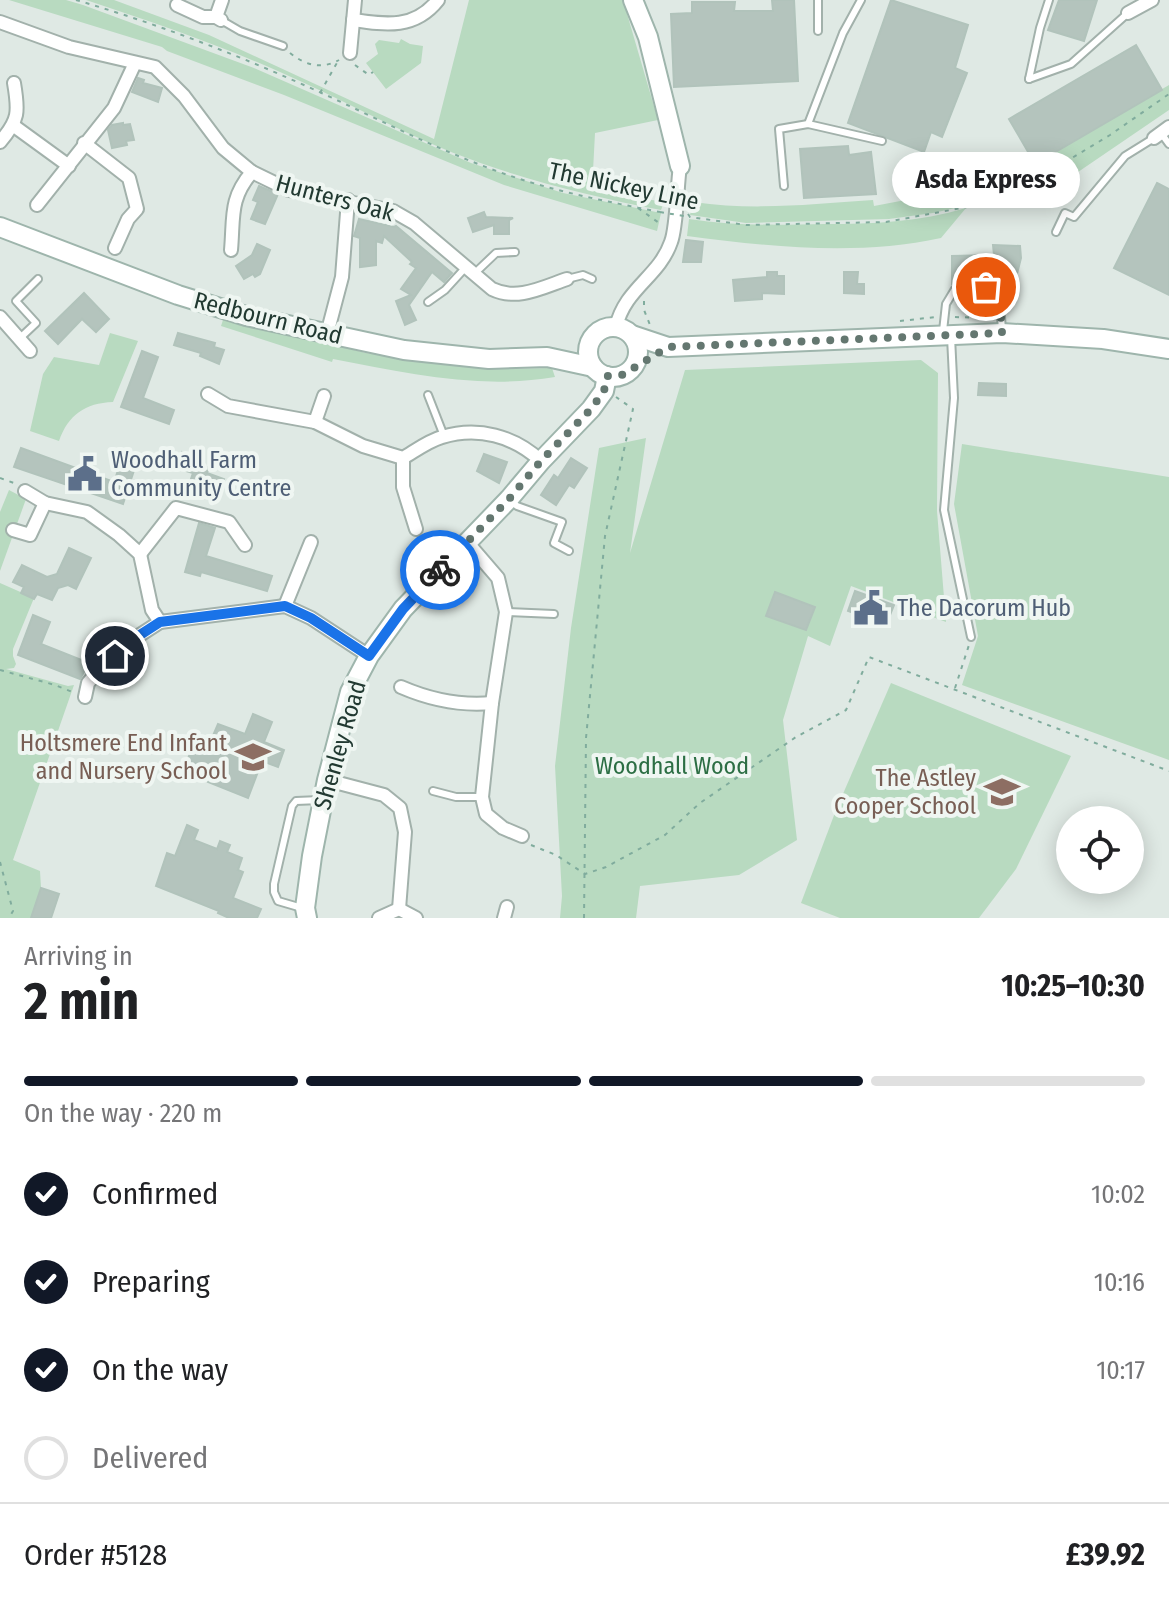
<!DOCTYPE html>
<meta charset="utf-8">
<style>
:root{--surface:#fff;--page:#f6f6f6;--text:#202124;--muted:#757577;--line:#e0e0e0;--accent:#111827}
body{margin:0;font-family:"Fira Sans Condensed",sans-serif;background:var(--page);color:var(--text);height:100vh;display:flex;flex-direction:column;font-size:30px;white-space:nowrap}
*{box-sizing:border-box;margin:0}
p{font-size:26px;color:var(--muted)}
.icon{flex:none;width:44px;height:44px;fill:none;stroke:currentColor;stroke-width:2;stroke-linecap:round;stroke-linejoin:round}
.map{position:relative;height:918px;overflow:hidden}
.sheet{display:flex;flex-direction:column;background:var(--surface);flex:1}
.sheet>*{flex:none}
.fabs{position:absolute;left:1056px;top:806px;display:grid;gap:16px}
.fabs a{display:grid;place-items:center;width:88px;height:88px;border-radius:50%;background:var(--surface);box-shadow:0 4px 20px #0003;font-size:40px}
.pin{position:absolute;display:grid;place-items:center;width:68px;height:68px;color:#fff;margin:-34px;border:4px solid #fff;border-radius:50%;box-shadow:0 2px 8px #0007}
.courier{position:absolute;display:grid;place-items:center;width:80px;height:80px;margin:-40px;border:6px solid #1a73e8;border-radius:50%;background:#fff;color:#222;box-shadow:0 2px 10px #0007}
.bubble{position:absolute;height:56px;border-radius:28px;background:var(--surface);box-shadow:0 4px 20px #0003;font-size:26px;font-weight:700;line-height:56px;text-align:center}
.overview em{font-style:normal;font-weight:700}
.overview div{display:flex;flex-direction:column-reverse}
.overview{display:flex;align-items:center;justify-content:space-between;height:136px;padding:0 24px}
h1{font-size:52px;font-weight:700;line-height:60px}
.bar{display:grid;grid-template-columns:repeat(4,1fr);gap:12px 8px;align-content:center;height:96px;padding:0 24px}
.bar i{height:10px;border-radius:6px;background:var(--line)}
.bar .selected{background:var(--accent)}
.bar p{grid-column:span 4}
.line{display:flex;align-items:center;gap:20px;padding:0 24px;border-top:2px solid var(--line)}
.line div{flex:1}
ol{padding:0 24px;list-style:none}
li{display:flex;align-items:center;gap:24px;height:88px}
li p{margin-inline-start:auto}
li .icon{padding:8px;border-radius:50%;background:var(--accent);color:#fff;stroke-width:4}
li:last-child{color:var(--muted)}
li i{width:44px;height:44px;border:4px solid var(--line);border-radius:50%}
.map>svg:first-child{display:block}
.green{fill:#b8dac0}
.building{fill:#b4c4bd;stroke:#b1c3bb;stroke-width:2}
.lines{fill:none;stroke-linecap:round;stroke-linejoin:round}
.lane-casing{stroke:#a2b1ab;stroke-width:10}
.street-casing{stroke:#a2b1ab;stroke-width:16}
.secondary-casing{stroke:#9eb5ac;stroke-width:22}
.path{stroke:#80ac9d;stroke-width:2;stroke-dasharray:4 6;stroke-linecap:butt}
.lane{stroke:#fff;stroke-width:6}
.street{stroke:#fff;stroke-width:12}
.secondary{stroke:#fff;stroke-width:18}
.path-bridge{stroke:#80ac9d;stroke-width:2;stroke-dasharray:4 6;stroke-linecap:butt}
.done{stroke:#647770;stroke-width:8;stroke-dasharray:0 14.4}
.route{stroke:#1a73e8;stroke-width:10}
.labels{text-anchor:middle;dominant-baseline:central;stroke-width:8;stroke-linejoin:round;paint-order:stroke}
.street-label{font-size:24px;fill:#213931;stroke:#eff6f2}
.service-label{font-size:24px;fill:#4e5e75;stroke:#eff6f2;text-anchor:start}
.education-label{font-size:24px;fill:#785e54;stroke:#eff6f2;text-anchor:end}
.park-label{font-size:24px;fill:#2c6e44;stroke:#eff6f2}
</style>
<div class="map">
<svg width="1169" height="918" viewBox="0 0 1169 918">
<rect width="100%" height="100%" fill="#dfe9e4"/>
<g class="green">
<path d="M9,0H66L83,5L254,68L471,163L563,193L661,213L657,231L504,185L284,95L167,51L162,47Z"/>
<path d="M86,0H114L209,35L434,139L469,0H623L658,120L595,133L592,190L664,202L661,210C589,196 520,179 451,152C392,128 338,97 280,72C217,44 152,22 86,0Z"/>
<path d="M401,39L410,44L423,46L421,63L386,89L366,63L378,54L375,44L379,40L399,43Z"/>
<path d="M1169,85V110L1059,185L933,213L889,219L746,223L690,215L693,202C756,211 810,204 873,200L874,206L958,190L960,172L993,185L1035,164Z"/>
<path d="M966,208L941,238C859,256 770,247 687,236L689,219C735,226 778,225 825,224C873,224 919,222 966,208Z"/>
<path d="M224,317L366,353L499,369L552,368L555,377C479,390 407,373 333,359L332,362L221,326Z"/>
<path d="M110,333L138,341L113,402C85,403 68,415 59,441L30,431L43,374L54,357L99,365Z"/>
<path d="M921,360L938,373L937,511L946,622L851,586L830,646L808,636L783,720L797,840L739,875L640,886L636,918H560L562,896L555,766L571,628L599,448L646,438L630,553L685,370Z"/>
<path d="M962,444L1169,477V760L962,685L978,636L954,504Z"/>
<path d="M9,490L26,499L0,571V512Z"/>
<path d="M0,583L34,598L13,649V656L16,664L14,668L6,669L68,686L74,685L13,860L40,871L41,888L31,918H0Z"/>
<path d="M891,683L1071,756L1016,869L979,918H840L801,903L836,810Z"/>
</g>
<g class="building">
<path d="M772,0H794L798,81L674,87L671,14L692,13V2H735L734,11H773Z"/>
<path d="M891,0L968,25L955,68L967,73L942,137L931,132L924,152L848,123Z"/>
<path d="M1059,0H1097L1084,41L1048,30Z"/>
<path d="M1136,45L1162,90L1035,164L1009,119Z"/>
<path d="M138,78L144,80L143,83L162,88L158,102L132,92Z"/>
<path d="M123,123V125L130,124L134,140L126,141L127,145L112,148L108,130L112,125Z"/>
<path d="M848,146L849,155L871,152L876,194L804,198L800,149Z"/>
<path d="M1157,183L1169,189V295L1114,268Z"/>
<path d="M259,186L278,194L265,224L251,219L258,202L253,200Z"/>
<path d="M484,212L486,217L513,218L509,220V234H494V225L473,232L468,218Z"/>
<path d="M359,219L394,227L396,226L452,273L444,282L432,272L409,305L416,320L405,325L396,301L411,295L401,289L416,268L410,264L412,262L384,236L382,243L376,241V265L360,267V238L354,236Z"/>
<path d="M686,240L703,242L701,262H683Z"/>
<path d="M257,244L270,250L260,274L255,277L253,274L244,279L236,266L252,255Z"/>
<path d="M993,245L1020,246L1021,258L1013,290H996L986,281L952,284V256L994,255Z"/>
<path d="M767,272H777V276H784V294L762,293V299L735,301L733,280L767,277Z"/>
<path d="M844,272H858L857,284H864V294L844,293Z"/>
<path d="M84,293L109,319L96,332L82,319L58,344L45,331Z"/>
<path d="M178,333L215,343L214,347L224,350L219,364L200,356L201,353L174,345Z"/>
<path d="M142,351L158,357L143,398L174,410L169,424L121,407Z"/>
<path d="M979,383L1006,384V396L978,395Z"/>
<path d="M21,448L114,482L124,453L138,458L123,504L14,467Z"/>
<path d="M182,452L195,456L193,463L209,468L207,473L224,479L219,494L206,490L208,485L191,479L193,473L176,468Z"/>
<path d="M484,454L507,462L499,483L477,471Z"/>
<path d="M571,458L587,468L574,488L569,485L556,505L541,495L554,475L558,478Z"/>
<path d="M199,523L215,528L206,556L272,576L267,591L201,572L200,576L185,572Z"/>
<path d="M69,548L91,558L76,589L68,585L58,588L52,600L37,594L34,599L21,593L24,587L13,582L22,565L47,577L57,574Z"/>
<path d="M453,580L464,584L457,604L441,601L445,588L450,590Z"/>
<path d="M855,591L894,605L886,625L848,611Z"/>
<path d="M775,592L815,607L806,630L766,616Z"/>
<path d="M33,615L50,622L41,644L89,663L80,679L18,655Z"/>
<path d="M253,714L272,722L264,742L284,750L278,767L262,761L248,798L208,782L211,774L186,764L195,740L209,745L218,724L245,734Z"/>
<path d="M187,825L198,830L194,840L217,849L220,841L230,845L227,852L242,858L238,870L243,872L233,898L261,909L257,918H229L218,913L219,911L156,886L167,853L175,856Z"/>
<path d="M41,888L59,894L51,918H31Z"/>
</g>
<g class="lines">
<g class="lane-casing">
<g id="lane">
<path d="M818,0V31"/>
<path d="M221,20L240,31L283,46"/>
<path d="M1029,79L1071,64L1128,13"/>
<path d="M1029,79L1040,28L1049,0"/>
<path d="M808,124L843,33L861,0"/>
<path d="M1161,133L1169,144"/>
<path d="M784,186L779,129L808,124L882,141"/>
<path d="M1056,232L1065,213L1074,217L1125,156L1154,138"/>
<path d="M475,273L496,253L515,252"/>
<path d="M567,279L583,275L592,279"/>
<path d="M428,302L445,290L466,267"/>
<path d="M943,331L946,304L955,289L986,287L1000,303L1002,330"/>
<path d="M951,337L954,398L944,510L971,637"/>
<path d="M19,339L36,323L16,301L38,279"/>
<path d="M428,395L444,436"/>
<path d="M511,501L517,506L562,522L554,543L569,551"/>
<path d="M506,612L554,614"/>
<path d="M433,791L456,797H481"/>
<path d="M302,908L278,901L274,892V884L292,806L296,801L320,800"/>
</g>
</g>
<g class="street-casing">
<g id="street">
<path d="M177,5L203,17H216"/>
<path d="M1128,13L1152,0"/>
<path d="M221,20L216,17L222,0"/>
<path d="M353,20C387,25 415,29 438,0"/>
<path d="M0,22L69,47L155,67L184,96L223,148L252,172L289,190L393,211L414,223L492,289C517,301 541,288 567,279"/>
<path d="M350,53L355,0"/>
<path d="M14,126L69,166"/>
<path d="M1154,138L1169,127"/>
<path d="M0,142C19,120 19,112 14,83"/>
<path d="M84,143L129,178L137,209L128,219L115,248"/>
<path d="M37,205L114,108L135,63"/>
<path d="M231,250C234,217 229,199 252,172"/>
<path d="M0,317L30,351"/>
<path d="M616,327C625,288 659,277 671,242C677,227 677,185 680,166"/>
<path d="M327,334L342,277L348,200"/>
<path d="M208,394L228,406L315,422L363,446L403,458C415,451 428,441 442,437C478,426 514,436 541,461"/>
<path d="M315,422L324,396"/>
<path d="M403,458V487L416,529"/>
<path d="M25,491L45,503L87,512L119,535L140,554L152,610L160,622"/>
<path d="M13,530L30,535L45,503"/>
<path d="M467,542L498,578L506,612L492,703L482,797L486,814L503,828L522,836"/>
<path d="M140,554L176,508L229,522L245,545"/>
<path d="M285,606L311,542"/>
<path d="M401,687C431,700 460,706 492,703"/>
<path d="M85,697L88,683L100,669L129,642L160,622L285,606L311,618L369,656"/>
<path d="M327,780L384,795L400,808L405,832L399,909"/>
<path d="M399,909L416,918"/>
<path d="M379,918L399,909"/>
<path d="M504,918L507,907"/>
</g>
</g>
<g class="secondary-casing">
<g id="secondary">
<path d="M633,0L648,37L680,166"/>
<path d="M0,227L178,295L246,316L404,350L489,359L547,357L593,367"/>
<circle cx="613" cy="352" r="25"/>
<path d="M632,335L668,347L1002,333L1103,339L1169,349"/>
<path d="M307,918L305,908L312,856L327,780L350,692L369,656L403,609L509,499L541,461L591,409L604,391L607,376"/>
</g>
</g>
<g class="path">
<path d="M76,0C148,21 220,48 288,78C367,112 441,154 523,180C568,194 614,203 660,212"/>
<path d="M290,53C305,65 321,70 339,60"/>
<path d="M355,65L369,75L373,72"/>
<path d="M320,93L338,61"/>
<path d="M638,208L662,225"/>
<path d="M688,214L690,217L746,225L886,222L967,207L1052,170L1110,135L1169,94"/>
<path d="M644,301V310L650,325"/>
<path d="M955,317L984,318"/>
<path d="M900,321L936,317"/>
<path d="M0,478L14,483"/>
<path d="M0,670L55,685L75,693"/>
<path d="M955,688L969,645"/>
<path d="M531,845L556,855L585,874L606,867L665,835L700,803L796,737L846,710L869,657L1169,771"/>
<path d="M0,862L13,911L9,918"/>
<path d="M584,918L586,738L605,536L633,409L616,397"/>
</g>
<use href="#lane" class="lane"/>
<use href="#street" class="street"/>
<use href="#secondary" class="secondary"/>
<path class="path-bridge" d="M660,212L690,217"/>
</g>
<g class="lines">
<path class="done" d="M440,570L509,499L541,461L591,409L604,391L607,376L622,375L668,347L1002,333L1000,303L986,287"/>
<path class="route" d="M115,656L129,642L160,622L285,606L311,618L369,656L403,609L440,570"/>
</g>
<defs>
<g id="civic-bare" transform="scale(2.76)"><path d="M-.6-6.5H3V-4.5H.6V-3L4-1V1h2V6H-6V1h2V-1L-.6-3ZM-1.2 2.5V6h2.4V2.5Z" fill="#5c6f8a" stroke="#eff6f2" stroke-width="2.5" paint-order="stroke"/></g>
<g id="school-bare" transform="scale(2.76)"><path d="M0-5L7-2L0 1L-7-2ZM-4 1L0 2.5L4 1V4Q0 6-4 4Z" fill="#8d6e63" stroke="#eff6f2" stroke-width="2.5" paint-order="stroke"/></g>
</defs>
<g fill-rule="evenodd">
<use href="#civic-bare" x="85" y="474"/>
<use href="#civic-bare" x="871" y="608"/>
<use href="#school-bare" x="253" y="757"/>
<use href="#school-bare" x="1002" y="792"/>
</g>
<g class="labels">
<g class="street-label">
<text transform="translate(624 186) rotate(12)">The Nickey Line</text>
<text transform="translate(335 198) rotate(15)">Hunters Oak</text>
<text transform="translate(268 318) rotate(14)">Redbourn Road</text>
<text transform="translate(340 745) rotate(-74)">Shenley Road</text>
</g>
<g class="service-label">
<text x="111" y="460">Woodhall Farm<tspan x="111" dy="28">Community Centre</tspan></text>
<text x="897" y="608">The Dacorum Hub</text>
</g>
<g class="education-label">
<text x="227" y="743">Holtsmere End Infant<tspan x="227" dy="28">and Nursery School</tspan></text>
<text x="976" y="778">The Astley<tspan x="976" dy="28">Cooper School</tspan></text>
</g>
<g class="park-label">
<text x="672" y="766">Woodhall Wood</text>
</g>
</g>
</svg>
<div class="fabs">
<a><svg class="icon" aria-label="locate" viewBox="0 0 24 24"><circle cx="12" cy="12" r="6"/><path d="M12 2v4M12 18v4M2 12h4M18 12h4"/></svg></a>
</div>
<div class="pin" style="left:986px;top:287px;background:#ea580c"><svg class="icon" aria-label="bag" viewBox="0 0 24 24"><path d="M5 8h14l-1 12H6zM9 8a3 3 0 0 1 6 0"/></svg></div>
<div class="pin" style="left:115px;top:656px;background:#1f2937"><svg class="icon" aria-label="home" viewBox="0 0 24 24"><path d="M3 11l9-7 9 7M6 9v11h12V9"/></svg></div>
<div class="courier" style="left:440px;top:570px"><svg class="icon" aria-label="bike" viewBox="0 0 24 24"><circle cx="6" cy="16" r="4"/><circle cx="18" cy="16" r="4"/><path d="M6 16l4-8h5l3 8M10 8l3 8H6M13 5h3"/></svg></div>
<div class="bubble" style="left:892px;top:152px;width:188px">Asda Express</div>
</div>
<section class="sheet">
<div class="overview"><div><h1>2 min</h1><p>Arriving in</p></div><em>10:25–10:30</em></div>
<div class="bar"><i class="selected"></i><i class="selected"></i><i class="selected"></i><i></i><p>On the way · 220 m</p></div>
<ol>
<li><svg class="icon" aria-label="check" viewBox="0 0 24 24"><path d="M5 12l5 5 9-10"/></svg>Confirmed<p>10:02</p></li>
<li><svg class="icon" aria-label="check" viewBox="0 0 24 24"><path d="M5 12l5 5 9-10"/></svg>Preparing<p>10:16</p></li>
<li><svg class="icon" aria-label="check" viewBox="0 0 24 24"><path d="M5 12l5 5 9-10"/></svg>On the way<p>10:17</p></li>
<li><i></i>Delivered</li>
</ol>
<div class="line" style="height:104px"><div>Order #5128</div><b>£39.92</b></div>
</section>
